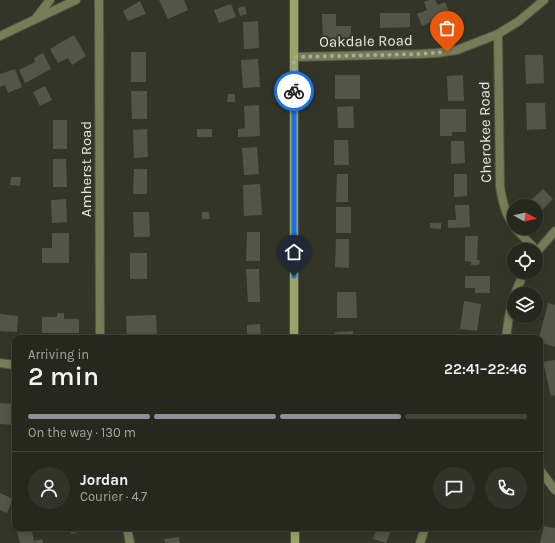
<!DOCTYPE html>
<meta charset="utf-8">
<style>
:root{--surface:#26281d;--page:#32342a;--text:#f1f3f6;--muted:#a4a6a4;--line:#42443b;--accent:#8c9099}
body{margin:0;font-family:Karla,sans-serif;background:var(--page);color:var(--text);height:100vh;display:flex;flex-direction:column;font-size:15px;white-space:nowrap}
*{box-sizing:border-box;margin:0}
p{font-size:13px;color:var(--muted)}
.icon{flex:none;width:22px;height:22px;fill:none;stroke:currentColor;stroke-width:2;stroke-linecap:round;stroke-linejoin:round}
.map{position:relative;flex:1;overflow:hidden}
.drawer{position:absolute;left:12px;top:335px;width:531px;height:196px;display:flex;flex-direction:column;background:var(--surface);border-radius:8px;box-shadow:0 2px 6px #0003,0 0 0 1px var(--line)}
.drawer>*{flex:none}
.needle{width:26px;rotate:98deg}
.buttons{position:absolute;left:507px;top:199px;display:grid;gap:8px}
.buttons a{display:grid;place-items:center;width:36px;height:36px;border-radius:50%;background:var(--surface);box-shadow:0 2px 6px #0003,0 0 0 1px var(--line);font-size:20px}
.pin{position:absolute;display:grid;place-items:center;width:34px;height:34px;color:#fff;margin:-41px -17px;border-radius:50% 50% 50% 0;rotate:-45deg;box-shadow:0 0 4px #0007}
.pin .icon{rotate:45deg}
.courier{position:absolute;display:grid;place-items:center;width:40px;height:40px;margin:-20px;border:3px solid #1a73e8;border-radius:50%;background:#fff;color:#222;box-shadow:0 1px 5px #0007}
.summary em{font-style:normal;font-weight:600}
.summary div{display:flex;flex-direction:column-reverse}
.summary{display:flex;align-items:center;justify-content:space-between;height:68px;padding:0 16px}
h1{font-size:26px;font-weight:600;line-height:30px}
.bar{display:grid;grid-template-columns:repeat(4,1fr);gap:6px 4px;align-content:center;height:48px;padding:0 16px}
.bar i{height:5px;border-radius:3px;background:var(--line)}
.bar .on{background:var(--accent)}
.bar p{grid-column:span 4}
.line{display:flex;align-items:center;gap:10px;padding:0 16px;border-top:1px solid var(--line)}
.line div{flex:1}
.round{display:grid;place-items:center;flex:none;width:42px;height:42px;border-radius:21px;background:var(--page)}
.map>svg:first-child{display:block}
.building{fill:#535646}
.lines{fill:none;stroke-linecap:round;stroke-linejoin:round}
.street-casing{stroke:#505345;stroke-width:10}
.secondary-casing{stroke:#505345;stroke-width:10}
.street{stroke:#757c56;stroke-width:8}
.secondary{stroke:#99a567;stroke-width:8}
.done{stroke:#a9aba0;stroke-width:4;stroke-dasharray:0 7.2}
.route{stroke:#1a73e8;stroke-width:5}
.labels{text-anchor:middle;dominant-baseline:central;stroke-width:4;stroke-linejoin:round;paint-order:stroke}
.street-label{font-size:15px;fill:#e8eae1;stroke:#333627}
</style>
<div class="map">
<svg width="555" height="543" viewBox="0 0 555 543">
<rect width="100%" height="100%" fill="#333627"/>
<g class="building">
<path d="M159,0H184L188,10L168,19Z"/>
<path d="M429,0H435L438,5L445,2L450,14L422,26L417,14L427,10L424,2Z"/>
<path d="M140,1L146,14L128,21L123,11Z"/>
<path d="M231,4L236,17L219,23L214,10Z"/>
<path d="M245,6L247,14L240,16L238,8Z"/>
<path d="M380,13H410V27L380,28Z"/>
<path d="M322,14H336V26H351V42L323,43Z"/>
<path d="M258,21L259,48L244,49L243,22Z"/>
<path d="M74,35L86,56L72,65L68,58L58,63L50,49Z"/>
<rect x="131" y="52" width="15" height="30"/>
<path d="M43,53L51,69L25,83L19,70L35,62L34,58Z"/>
<path d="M525,55H543L544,83L526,84Z"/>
<path d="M258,59L260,87L243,88L241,60Z"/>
<path d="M15,69L22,87L8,93L5,85L0,87V74Z"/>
<rect x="335" y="75" width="25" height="24"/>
<path d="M463,75L464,101H448L447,76Z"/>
<path d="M45,86L52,100L40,106L33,92Z"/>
<path d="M131,91H147V119H132Z"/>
<path d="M228,94H235V102H227Z"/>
<path d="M526,103H545L546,129L527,130Z"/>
<path d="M259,105L260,136L238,137V129L245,128L244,106Z"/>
<path d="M353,106L354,128H338L337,107Z"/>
<path d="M440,109H466V132H452V136H440Z"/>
<rect x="53" y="120" width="14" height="29"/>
<path d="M147,129L148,157L134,158L133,130Z"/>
<rect x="197" y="129" width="15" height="8"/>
<path d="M334,140H348L349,165H334Z"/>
<path d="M451,141H464L465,163L451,164Z"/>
<path d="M257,147L259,174L244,175L242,148Z"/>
<path d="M53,159H66L67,187H53Z"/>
<path d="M134,169H147V194H133Z"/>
<path d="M337,174H348V202H336Z"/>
<path d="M454,174H467V196L454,197Z"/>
<path d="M11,177H21L20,186L10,185Z"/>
<path d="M260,184L262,215L244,216L243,185Z"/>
<path d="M543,189L553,199L536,216V206H525Z"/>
<path d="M66,199L67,222L52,223L51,200Z"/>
<path d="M455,205H469L470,227L448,228V220H456Z"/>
<rect x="336" y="207" width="15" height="26"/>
<path d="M133,212H149L150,237H134Z"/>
<path d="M202,212H209L210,219H202Z"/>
<path d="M430,223H441V229L430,228Z"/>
<path d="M247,232H260V261H246Z"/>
<path d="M52,233H69V263H42V248H52Z"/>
<path d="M465,236H478L477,260H480L479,265H471V262L465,261Z"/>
<path d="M336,239H349V268L335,267Z"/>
<rect x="130" y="253" width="17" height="26"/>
<path d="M246,269H259L260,302H248Z"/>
<path d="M465,276H490V293H475V288H465Z"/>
<path d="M337,292H356L357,318H337Z"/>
<path d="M464,301L481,304L477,331L460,329Z"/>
<path d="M548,303L555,305V347L540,342V338H539Z"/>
<path d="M57,313H64V319H79V333H42V317H57Z"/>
<path d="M0,314L18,316L17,332L0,331Z"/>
<path d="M156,315L157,338H127L126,316Z"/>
<path d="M260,324L261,338H247V325Z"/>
<path d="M353,331V338H335V332Z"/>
<path d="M555,360V395L551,396L543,362Z"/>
<path d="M0,403L15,404V425L0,424Z"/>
<path d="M0,493L13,499L7,513L0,510Z"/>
<path d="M544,526L555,528V543H540Z"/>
<path d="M16,528H31L34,541L42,539L43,543H20Z"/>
<path d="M70,528H87V530L71,534Z"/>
<path d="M377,528H392L386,543L373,539Z"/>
<path d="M179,537L180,543H165L164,539Z"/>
</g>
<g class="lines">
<g class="street-casing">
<g id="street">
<path d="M99,0L100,338"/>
<path d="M36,18L50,0"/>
<path d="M498,34L500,186C502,200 505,215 514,226"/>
<path d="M0,36L76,0"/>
<path d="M294,57L419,54L437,53L457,50L498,34L519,21L544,0"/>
<path d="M515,228L536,250"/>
<path d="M536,253L555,231"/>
<path d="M515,294L524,272"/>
<path d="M506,338L509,316L514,296"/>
<path d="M0,363L15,365"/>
<path d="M540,470L555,490"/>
<path d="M127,528L130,543"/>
<path d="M420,543L425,528"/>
</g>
</g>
<g class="secondary-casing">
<g id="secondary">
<path d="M294,0V338"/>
<path d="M295,528V543"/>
</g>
</g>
<use href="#street" class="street"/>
<use href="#secondary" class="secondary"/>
</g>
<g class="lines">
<path class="done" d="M294,91V57L419,54L447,52"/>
<path class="route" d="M294,91V276"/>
</g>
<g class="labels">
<g class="street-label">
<text transform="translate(366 41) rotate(-1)">Oakdale Road</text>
<text transform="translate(485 132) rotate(-91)">Cherokee Road</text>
<text transform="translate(86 169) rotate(-90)">Amherst Road</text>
</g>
</g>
</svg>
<div class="buttons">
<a><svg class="needle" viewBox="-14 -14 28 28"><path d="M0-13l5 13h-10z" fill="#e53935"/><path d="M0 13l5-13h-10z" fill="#a4a6a4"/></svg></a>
<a><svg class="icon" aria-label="locate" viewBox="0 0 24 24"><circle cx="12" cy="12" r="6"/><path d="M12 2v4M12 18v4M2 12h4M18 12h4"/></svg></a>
<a><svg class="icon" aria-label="layers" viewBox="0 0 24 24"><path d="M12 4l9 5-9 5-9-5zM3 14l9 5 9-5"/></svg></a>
</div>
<div class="pin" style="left:447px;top:52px;background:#ea580c"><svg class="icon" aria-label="bag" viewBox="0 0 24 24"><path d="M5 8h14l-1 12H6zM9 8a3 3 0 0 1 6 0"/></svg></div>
<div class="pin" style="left:294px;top:276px;background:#1f2937"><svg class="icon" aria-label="home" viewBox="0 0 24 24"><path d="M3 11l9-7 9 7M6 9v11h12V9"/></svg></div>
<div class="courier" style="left:294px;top:91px"><svg class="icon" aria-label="bike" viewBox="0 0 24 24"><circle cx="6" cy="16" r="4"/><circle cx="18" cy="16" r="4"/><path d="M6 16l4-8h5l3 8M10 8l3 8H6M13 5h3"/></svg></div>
<section class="drawer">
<div class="summary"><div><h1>2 min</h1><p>Arriving in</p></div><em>22:41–22:46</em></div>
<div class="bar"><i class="on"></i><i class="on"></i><i class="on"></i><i></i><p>On the way · 130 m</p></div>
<div class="line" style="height:72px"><a class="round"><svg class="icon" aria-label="person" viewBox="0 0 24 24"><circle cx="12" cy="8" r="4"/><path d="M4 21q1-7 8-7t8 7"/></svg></a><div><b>Jordan</b><p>Courier · 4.7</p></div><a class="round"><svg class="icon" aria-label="chat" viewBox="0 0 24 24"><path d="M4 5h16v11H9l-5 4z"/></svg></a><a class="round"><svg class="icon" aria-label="phone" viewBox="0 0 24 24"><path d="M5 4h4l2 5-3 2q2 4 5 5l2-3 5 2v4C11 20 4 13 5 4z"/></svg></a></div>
</section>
</div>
